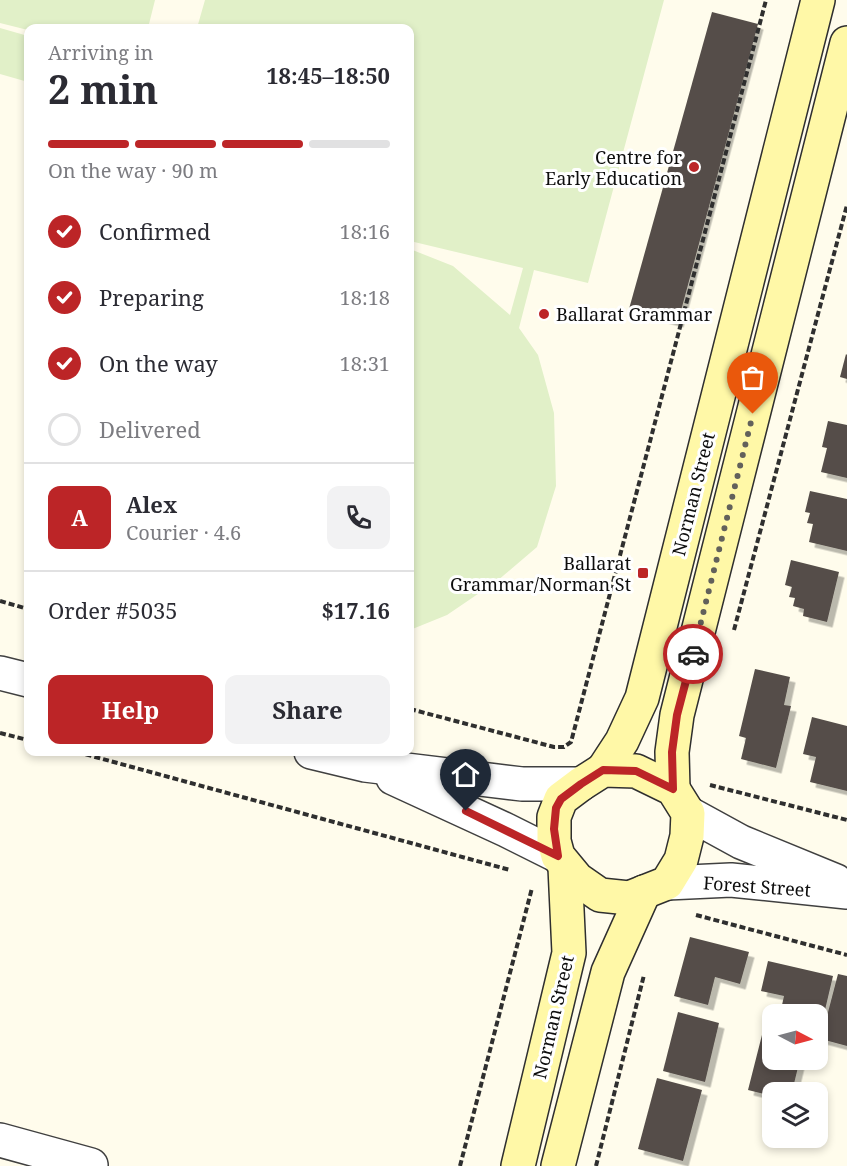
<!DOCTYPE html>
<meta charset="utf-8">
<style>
:root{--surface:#fff;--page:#f2f2f3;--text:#2b2b33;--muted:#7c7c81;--line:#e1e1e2;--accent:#bc2527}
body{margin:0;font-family:"Noto Serif",serif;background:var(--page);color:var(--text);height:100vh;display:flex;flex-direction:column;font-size:22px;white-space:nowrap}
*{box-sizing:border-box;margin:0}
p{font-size:20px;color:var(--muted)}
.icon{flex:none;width:33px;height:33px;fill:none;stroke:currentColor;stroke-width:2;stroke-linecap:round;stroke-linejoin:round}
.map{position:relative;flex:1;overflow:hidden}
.drawer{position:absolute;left:24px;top:24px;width:390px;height:732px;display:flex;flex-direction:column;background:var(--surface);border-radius:12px;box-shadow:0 3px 9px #0003}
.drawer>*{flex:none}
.needle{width:39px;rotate:96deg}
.fabs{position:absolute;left:762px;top:1004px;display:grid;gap:12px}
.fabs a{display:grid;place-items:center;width:66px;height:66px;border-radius:12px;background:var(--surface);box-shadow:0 3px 9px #0003;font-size:30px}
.pin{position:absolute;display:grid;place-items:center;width:51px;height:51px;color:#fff;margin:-62px -26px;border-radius:50% 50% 50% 0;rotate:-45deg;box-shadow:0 0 6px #0007}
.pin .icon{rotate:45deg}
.courier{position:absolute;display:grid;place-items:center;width:60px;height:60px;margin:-30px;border:4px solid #bc2527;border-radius:50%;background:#fff;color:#222;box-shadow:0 2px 8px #0007}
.summary em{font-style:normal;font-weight:700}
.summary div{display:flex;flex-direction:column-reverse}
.summary{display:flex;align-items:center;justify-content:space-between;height:102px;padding:0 24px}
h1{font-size:39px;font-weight:700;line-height:45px}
.bar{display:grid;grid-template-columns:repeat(4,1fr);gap:9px 6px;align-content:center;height:72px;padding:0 24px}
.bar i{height:8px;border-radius:4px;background:var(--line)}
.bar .selected{background:var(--accent)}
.bar p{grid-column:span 4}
.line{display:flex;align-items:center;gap:15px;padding:0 24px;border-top:2px solid var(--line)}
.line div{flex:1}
.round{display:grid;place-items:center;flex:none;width:63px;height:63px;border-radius:12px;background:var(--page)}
ol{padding:0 24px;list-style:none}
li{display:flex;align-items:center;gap:18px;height:66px}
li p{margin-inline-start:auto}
li .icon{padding:6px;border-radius:50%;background:var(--accent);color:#fff;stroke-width:4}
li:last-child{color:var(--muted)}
li i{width:33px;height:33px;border:3px solid var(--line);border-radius:50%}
.action{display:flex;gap:12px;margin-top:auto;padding:12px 24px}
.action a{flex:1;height:69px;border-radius:12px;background:var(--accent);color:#fff;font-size:24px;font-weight:700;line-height:69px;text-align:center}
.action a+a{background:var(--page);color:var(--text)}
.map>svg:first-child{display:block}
.pitch{fill:#e1f0c8}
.building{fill:#554e49;filter:url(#shadow)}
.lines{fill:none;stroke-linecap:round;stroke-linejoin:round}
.minor-casing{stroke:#404040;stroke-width:36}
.tertiary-casing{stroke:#404040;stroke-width:36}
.secondary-casing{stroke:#2f2f2f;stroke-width:36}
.path{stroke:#2f2f2f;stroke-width:4;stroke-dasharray:6 3;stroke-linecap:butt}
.minor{stroke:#fff;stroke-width:33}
.tertiary{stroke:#fff;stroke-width:33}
.secondary{stroke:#fff8a7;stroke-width:33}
.done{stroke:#62615b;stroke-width:6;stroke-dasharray:0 10.8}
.route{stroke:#bc2527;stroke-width:8}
.poi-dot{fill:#bc2527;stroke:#fff;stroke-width:2}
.labels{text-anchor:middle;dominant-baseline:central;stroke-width:6;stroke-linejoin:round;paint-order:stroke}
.poi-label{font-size:18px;fill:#0d0d0d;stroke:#fff;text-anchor:end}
.street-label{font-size:18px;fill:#0d0d0d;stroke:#fff}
</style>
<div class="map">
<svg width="847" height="1166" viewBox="0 0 847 1166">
<defs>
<filter id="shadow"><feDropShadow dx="5.5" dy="5.5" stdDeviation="0" flood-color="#0004"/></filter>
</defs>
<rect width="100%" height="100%" fill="#fffcec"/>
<g class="pitch">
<path d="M0,0H155L148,28H28V30L0,23Z"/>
<path d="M205,0H664L588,283L534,270L519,328L538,355L554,413L556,486L537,547L497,581L447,615L410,630V249L453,266L510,315L523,268L410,241V28H197Z"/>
<path d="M0,28L28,36V82L0,74Z"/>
</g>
<g class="building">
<path d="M712,12L758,24L678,322L629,309Z"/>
<path d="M846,354L847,355V379L840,377Z"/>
<path d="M828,421L847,425V478L821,472L827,448L822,447Z"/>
<path d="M810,491L847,499V551L809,542L813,524L807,523L810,513L805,512Z"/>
<path d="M791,560L839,572L827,622L803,616L804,609L793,606L795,598L789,597L792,587L785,585Z"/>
<path d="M755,669L790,677L784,705L791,706L776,768L741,759L746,738L739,736Z"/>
<path d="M812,717L847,726V791L810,782L816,757L803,754Z"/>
<path d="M690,937L749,952L740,984L715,977L708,1005L674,996Z"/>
<path d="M768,961L833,976L821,1027H818V1014H780L784,996L761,991Z"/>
<path d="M838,974L847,976V1046L821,1039Z"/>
<path d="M678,1012L719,1023L705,1082L663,1071Z"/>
<path d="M763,1031L772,1034V1059H800L792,1092H772V1096L748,1090Z"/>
<path d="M657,1078L702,1090L683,1161L638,1149Z"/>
</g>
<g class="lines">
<g class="minor-casing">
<path id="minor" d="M0,1140L91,1165"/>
</g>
<g class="tertiary-casing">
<g id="tertiary">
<path d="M0,673L28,680"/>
<path d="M311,752L365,765L522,784H581"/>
<path d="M393,778L506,830L558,856"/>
<path d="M688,813L741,842L836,881"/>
<path d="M667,883L731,880L847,892"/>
</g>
</g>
<g class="secondary-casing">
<g id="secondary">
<path d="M603,770L622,741L642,698L818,0"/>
<path d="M603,770L636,771L673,789L688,813L687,836L681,860L667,883L629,898L600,895L577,879L558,856L554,841V817L561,799L581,784Z"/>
<path d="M673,789L672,752L677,715L847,43"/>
<path d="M518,1166L569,953L565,867"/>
<path d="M558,1166L608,972L644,892"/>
</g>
</g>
<g class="path">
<path d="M0,601L28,609"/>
<path d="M734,630L847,205"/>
<path d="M410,709L554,747H564L571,742L766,0"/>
<path d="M0,733L28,740"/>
<path d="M77,752L510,870"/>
<path d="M710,785L847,820"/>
<path d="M696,915L847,955"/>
<path d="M460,1166L532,888"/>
<path d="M596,1166L644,975"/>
</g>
<use href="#minor" class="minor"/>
<use href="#tertiary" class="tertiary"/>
<use href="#secondary" class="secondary"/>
</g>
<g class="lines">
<path class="done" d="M693,654L753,414"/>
<path class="route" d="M466,811L558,856L554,829L556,808L561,799L581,784L603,770L636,771L673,789L672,752L677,715L693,654"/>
</g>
<g class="poi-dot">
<circle cx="694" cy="167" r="6"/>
<circle cx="544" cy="314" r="6"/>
<rect x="637" y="567" width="12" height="12" rx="3"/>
</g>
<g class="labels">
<g class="poi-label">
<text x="682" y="157">Centre for<tspan x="682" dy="21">Early Education</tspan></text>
<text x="556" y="314" text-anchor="start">Ballarat Grammar</text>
<text x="631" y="563">Ballarat<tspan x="631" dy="21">Grammar/Norman St</tspan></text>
</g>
<g class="street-label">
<text transform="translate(693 494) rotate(-76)">Norman Street</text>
<text transform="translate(757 886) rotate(4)">Forest Street</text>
<text transform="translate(553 1017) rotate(-77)">Norman Street</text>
</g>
</g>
</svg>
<div class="fabs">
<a><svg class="needle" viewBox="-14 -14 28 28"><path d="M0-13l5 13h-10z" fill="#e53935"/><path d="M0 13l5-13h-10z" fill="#7c7c81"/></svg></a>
<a><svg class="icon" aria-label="layers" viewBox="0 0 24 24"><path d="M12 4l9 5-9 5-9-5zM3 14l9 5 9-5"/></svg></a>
</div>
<div class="pin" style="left:753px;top:414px;background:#ea580c"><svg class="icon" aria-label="bag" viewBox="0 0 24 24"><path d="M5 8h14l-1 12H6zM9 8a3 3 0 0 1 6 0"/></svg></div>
<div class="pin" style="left:466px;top:811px;background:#1f2937"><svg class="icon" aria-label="home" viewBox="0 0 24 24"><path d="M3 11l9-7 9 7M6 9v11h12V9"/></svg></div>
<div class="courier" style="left:693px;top:654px"><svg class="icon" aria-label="car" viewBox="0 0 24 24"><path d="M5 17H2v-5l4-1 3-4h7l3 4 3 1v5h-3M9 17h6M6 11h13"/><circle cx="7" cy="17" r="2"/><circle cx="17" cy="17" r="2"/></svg></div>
<section class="drawer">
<div class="summary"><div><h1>2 min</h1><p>Arriving in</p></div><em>18:45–18:50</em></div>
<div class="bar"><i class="selected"></i><i class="selected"></i><i class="selected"></i><i></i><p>On the way · 90 m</p></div>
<ol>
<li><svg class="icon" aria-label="check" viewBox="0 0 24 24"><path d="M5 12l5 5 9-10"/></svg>Confirmed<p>18:16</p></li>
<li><svg class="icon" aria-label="check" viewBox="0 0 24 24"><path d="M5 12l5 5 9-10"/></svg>Preparing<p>18:18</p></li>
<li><svg class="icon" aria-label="check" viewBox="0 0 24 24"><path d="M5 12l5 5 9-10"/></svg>On the way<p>18:31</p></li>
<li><i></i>Delivered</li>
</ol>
<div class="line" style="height:108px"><b class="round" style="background:var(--accent);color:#fff">A</b><div><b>Alex</b><p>Courier · 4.6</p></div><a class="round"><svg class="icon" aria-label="phone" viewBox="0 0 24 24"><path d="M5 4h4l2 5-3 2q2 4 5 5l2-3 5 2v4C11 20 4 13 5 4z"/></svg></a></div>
<div class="line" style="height:78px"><div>Order #5035</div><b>$17.16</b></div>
<div class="action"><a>Help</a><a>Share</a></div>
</section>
</div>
